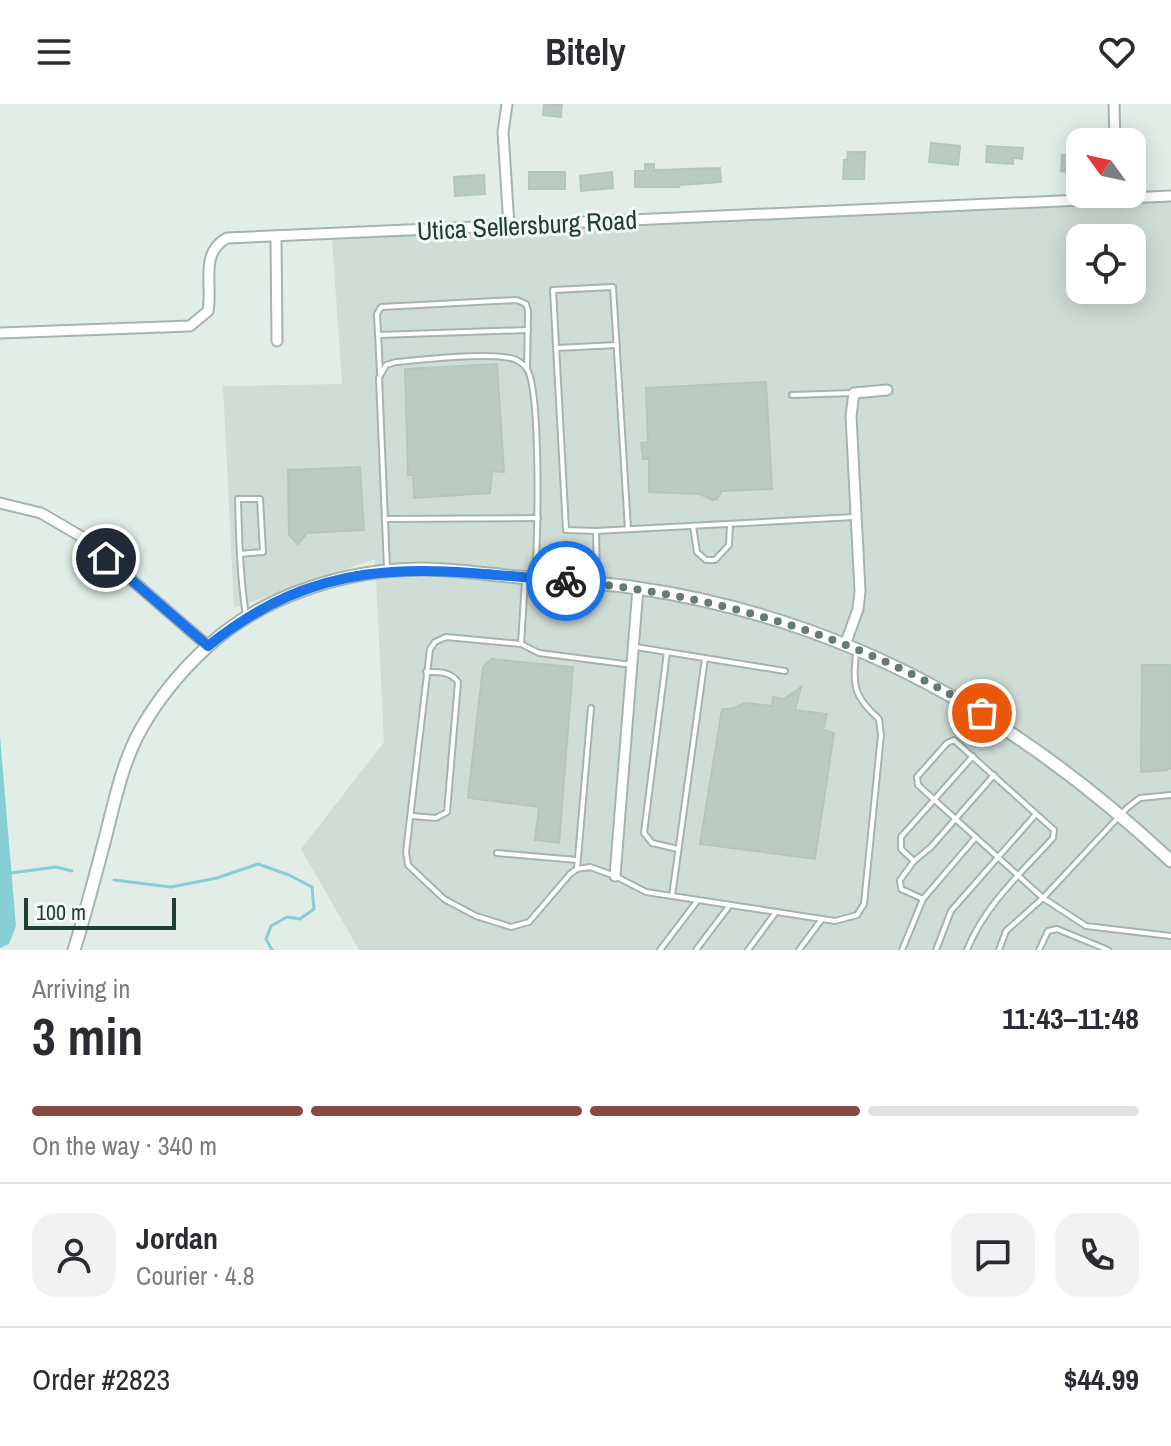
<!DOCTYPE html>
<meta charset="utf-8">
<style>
:root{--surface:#fff;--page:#f2f2f3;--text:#2b2b33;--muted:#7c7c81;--line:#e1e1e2;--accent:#874942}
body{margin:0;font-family:"Archivo Narrow",sans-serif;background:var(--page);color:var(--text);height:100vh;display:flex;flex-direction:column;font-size:30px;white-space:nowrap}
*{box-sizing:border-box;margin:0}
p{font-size:26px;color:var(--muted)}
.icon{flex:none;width:44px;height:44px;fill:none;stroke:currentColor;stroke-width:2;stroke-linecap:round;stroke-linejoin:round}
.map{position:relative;height:846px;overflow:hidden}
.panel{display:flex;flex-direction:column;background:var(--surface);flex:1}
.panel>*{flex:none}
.needle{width:52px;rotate:303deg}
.fabs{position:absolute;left:1066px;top:24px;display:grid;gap:16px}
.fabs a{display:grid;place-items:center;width:80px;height:80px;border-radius:16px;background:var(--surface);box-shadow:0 4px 20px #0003;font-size:40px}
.scale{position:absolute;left:24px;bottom:20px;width:152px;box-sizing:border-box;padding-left:8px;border:4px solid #213e34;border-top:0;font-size:22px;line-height:28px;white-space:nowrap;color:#213e34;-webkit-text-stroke:6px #f2f9f5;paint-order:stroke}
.pin{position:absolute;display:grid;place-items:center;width:68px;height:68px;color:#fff;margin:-34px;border:4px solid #fff;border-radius:50%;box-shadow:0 2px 8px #0007}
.courier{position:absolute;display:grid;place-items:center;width:80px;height:80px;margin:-40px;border:6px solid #1a73e8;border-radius:50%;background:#fff;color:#222;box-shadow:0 2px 10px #0007}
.summary em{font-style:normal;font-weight:700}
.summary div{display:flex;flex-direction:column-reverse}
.summary{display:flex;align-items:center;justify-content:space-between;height:136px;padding:0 32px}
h1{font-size:52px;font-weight:700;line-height:60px}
.bar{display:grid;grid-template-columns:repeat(4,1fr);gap:12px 8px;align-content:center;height:96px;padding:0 32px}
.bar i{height:10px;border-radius:6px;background:var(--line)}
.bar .current{background:var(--accent)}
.bar p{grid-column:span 4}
.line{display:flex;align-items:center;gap:20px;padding:0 32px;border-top:2px solid var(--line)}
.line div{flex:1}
.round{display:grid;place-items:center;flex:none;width:84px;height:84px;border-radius:24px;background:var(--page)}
header{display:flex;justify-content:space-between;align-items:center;height:104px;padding:0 32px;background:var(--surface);font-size:36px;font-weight:700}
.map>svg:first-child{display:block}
.built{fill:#d0ddd6;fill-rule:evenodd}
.water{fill:#87cfd4}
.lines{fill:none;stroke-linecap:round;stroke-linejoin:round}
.stream{stroke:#87cfd4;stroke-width:3}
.building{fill:#bacbc2;stroke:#b4c7bd;stroke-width:2}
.service-casing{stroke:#a4b5ae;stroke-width:8}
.minor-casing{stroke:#a4b5ae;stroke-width:13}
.tertiary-casing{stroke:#a4b5ae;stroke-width:15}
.service{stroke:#fff;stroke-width:4}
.minor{stroke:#fff;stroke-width:9}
.tertiary{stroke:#fff;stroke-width:11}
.done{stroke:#657b73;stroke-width:8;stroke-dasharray:0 14.4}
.route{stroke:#1a73e8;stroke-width:10}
.labels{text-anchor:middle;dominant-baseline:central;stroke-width:6;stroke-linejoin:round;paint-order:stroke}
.street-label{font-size:26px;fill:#213e34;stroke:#f2f9f5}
</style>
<header><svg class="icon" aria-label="menu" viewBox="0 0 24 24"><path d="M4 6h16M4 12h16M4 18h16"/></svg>Bitely<svg class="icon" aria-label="heart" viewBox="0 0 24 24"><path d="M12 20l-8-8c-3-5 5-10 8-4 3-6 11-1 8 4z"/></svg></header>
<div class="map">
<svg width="1171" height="846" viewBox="0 0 1171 846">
<rect width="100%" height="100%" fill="#e2ede7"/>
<path class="built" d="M1171,97V846H359L301,745L384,638L375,455L234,504L223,282L342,280L332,135ZM1080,134H1132V186H1080Z"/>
<path class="water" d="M0,632L16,822L9,840L0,844Z"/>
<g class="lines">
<g class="stream">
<path d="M11,769L56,763L72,767"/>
<path d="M114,776L171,783L217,774L258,760L289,771L312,783L314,805L300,815L287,813L271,822L266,835L272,846"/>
</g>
</g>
<g class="building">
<path d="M544,0H562L561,13L543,11Z"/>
<path d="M931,39L960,42L958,61L929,58Z"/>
<path d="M987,42L1023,44L1022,55L1013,54V60L986,58Z"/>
<path d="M848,48H865L864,75H843L844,56H847Z"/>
<path d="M1062,51H1080V71L1061,67Z"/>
<path d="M645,60H654V66L720,64L721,78L679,81V83H635V67H645Z"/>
<rect x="529" y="68" width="36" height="17"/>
<path d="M612,68L613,84L581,87L580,72Z"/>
<path d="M484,71L485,90L455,92L454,73Z"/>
<path d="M497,260L504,368L492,367L490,389L414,394L413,371H408L405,265Z"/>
<path d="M766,278L772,385L722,387L717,395L712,396L700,390L649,388V355H643L641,339L648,338L646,284Z"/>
<path d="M360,363L364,426L307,429L298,440L289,431L288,366Z"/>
<path d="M491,555L573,563L559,739L535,736L539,703L468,694L483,563Z"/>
<path d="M1142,561H1171V664L1167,666L1141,668Z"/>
<path d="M801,583L795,606L827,610L823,626L834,629L815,755L700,740L722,605H730L746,599L772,602L773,593L784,595Z"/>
</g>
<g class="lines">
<g class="service-casing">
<g id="service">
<path d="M378,231L528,226"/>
<path d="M557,244L617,241"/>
<path d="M380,269L377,210L381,203L517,196L526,200L528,207L527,265"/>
<path d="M792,291L853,289"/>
<path d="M386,415L538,414"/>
<path d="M693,422L697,448L706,456H715L729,441L730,420"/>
<path d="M628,425L613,183L553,186L566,426L596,427L854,413"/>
<path d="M596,427L597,477"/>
<path d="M240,450L263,448L260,395H238C239,434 240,473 246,512"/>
<path d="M387,464L379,274L386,261L396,258C419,256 502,246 518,257C521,259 525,261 527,265C541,287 538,440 535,472"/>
<path d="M525,476L521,540L446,533L435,538L430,545L406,748L408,761L444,795L476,812L511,823L529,818L570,770L577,765L590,763L615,772L646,788L835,817L857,811L864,800L881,631L879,615C853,592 853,582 856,548"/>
<path d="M521,540L539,549L632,561"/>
<path d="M636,543L785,567"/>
<path d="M667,548L644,729L652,739L678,745"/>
<path d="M1171,691L1140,694L1127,704L1043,794L1086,822L1171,832"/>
<path d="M412,712L436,714L447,708L458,578C450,567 439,568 426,568"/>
<path d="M497,749L577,756"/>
<path d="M914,757L931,743L994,671"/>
<path d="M577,765L591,604"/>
<path d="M672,792L705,554"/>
<path d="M923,795L901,785L900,776L914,757L901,745V733L973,652"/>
<path d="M660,846L698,796"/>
<path d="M696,846L730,801"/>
<path d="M748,846L776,808"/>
<path d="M799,846L822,815"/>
<path d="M902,846L923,795L976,733"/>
<path d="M936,846L951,807L1036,710"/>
<path d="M967,846C985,801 1021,769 1053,734L1054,726L954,636L947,639L917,673L918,681L1043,794L1006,827L999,846"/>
<path d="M1039,846L1048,827L1057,825L1108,846"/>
</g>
</g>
<g class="minor-casing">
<g id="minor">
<path d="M507,0L503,28L509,122"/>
<path d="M1114,0L1115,38"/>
<path d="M276,132L277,237"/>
<path d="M0,229L190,222L208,207C213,181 199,149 227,134L1171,92"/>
<path d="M0,399L41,409L82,433L208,542"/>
<path d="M845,541L858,505L860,487L851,312L854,289L887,286"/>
<path d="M615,772L638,484"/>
</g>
</g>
<g class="tertiary-casing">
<path id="tertiary" d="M74,846C86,808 96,769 106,731C115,695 123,657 141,625C158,595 182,566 207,543C264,491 344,466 420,465C453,465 485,470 518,473C557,476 597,478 637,484C848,515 1017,613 1171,757"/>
</g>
<use href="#service" class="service"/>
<use href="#minor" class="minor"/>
<use href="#tertiary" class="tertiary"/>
</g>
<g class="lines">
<path class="done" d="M566,477C712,489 858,532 982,609"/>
<path class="route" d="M106,454L208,542C327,446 426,465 566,477"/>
</g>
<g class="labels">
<g class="street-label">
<text transform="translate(527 121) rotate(-3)">Utica Sellersburg Road</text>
</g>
</g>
</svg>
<div class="fabs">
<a><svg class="needle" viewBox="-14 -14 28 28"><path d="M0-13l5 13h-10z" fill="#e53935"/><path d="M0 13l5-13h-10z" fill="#7c7c81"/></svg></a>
<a><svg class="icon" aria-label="locate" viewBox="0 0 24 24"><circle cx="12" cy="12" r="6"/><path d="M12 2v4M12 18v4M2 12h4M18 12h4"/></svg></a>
</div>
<div class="scale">100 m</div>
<div class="pin" style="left:982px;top:609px;background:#ea580c"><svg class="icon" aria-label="bag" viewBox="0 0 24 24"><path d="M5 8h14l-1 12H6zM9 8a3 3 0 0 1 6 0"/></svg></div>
<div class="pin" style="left:106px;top:454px;background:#1f2937"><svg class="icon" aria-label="home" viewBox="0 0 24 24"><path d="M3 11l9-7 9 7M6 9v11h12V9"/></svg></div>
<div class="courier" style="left:566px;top:477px"><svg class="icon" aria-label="bike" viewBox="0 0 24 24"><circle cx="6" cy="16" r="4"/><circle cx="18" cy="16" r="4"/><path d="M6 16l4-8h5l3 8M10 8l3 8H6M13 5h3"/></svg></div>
</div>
<section class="panel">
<div class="summary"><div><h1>3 min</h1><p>Arriving in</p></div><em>11:43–11:48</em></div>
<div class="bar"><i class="current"></i><i class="current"></i><i class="current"></i><i></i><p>On the way · 340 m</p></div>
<div class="line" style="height:144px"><a class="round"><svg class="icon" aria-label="person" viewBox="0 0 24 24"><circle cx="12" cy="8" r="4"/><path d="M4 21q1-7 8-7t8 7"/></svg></a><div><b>Jordan</b><p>Courier · 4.8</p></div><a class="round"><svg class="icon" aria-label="chat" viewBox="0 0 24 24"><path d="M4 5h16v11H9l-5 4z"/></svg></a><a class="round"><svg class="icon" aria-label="phone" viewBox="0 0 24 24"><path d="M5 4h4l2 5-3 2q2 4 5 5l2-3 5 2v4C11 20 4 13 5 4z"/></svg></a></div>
<div class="line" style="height:104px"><div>Order #2823</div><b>$44.99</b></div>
</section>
